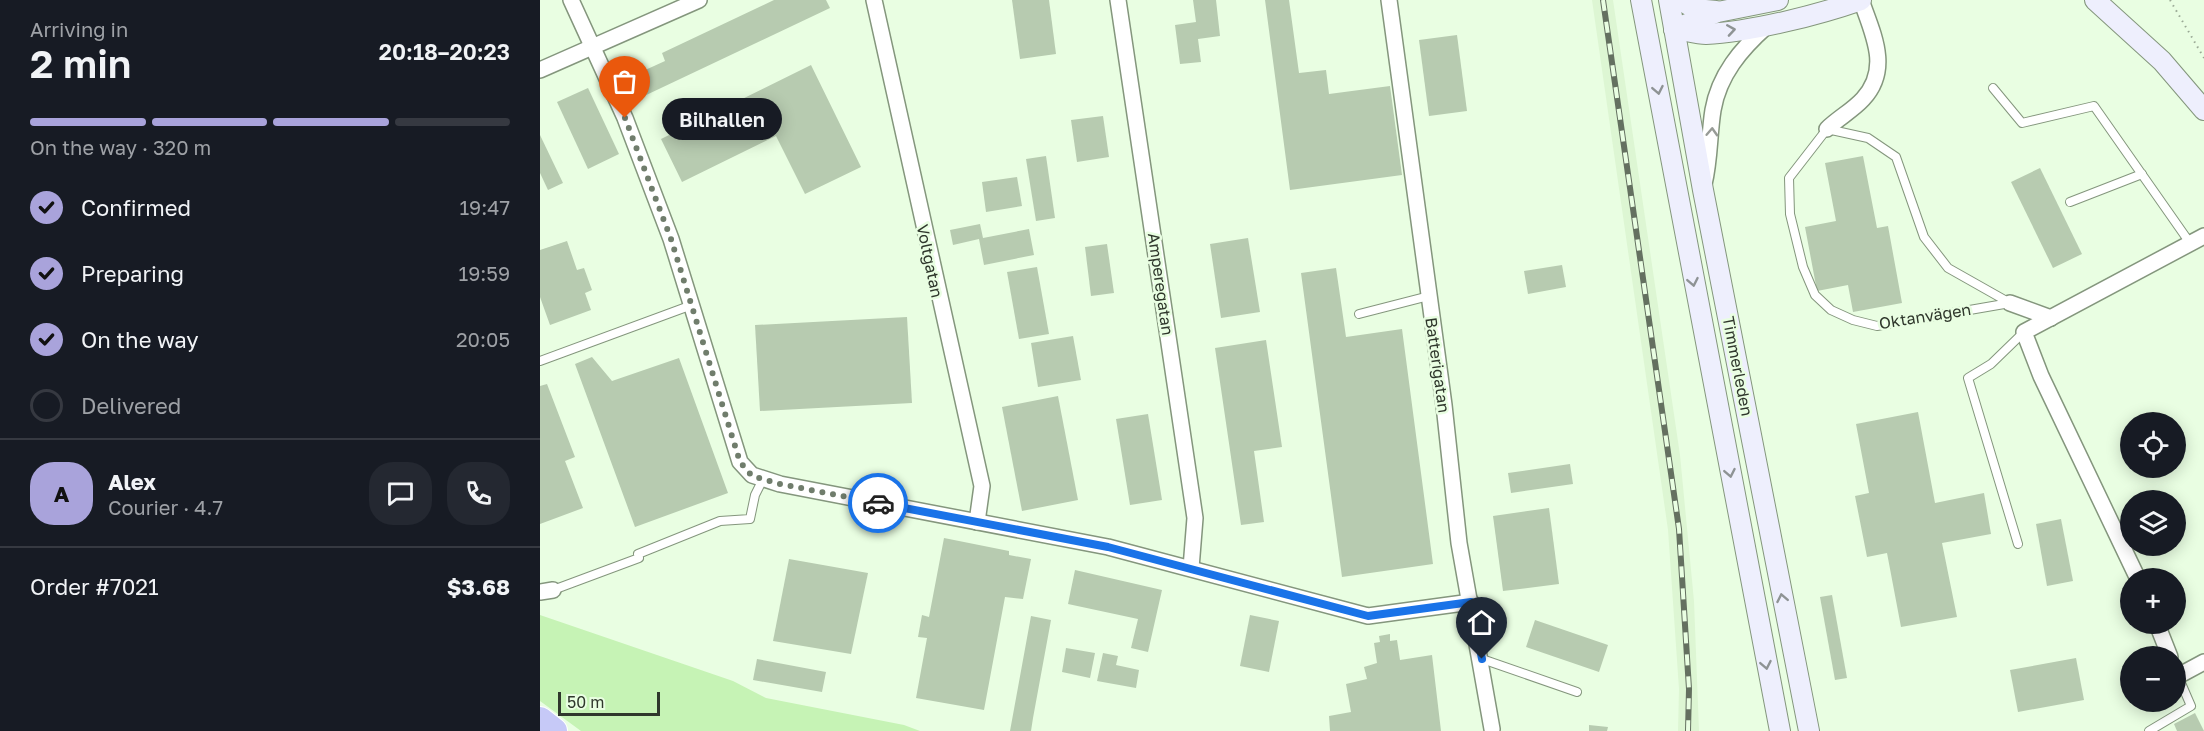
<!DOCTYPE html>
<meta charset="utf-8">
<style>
:root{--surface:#171b24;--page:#242831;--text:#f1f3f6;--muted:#9ea1a6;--line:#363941;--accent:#a9a3db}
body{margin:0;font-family:"Golos Text",sans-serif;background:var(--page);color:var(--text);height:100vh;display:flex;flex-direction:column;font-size:22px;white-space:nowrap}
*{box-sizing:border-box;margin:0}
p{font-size:20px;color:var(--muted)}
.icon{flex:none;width:33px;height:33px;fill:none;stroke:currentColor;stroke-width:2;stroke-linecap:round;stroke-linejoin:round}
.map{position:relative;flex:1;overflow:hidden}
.panel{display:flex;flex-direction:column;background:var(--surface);width:540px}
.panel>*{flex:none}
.controls{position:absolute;left:1580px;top:412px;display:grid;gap:12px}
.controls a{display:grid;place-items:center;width:66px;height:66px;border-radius:50%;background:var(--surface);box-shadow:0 3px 15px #0003;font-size:30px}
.scale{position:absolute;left:18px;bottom:15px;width:102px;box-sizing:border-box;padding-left:6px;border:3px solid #2f372c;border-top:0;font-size:16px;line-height:21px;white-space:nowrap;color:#2f372c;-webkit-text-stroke:4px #e9fee2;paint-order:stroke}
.pin{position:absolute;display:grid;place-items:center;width:51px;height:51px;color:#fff;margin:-62px -26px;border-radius:50% 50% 50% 0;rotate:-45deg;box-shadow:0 0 6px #0007}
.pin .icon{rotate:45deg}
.courier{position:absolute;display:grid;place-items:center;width:60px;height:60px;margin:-30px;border:4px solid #1a73e8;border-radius:50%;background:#fff;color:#222;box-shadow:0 2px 8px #0007}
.bubble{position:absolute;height:42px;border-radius:21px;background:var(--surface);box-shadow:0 3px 15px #0003;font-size:20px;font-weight:600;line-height:42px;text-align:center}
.overview em{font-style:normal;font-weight:600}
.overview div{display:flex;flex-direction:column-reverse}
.overview{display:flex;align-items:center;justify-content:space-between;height:102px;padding:0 30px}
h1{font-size:39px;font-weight:600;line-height:45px}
.bar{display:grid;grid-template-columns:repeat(4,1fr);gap:9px 6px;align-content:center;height:72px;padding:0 30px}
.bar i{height:8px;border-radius:4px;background:var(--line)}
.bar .current{background:var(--accent)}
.bar p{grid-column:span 4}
.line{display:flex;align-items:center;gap:15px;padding:0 30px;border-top:2px solid var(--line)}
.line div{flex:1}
.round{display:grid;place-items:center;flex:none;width:63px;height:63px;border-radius:24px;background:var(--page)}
ol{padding:0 30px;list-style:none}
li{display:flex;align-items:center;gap:18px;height:66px}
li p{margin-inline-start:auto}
li .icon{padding:6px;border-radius:50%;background:var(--accent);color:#111;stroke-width:4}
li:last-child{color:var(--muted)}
li i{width:33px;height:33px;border:3px solid var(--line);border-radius:50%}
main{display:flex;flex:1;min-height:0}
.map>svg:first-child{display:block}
.built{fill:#ddf6d3}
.green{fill:#c6f3b5}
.building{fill:#b7cbb0}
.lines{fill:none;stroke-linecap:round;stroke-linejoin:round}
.lane-casing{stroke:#84967d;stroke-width:10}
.street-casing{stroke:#84967d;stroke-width:18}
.secondary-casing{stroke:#84967d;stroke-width:22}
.highway-casing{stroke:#fff;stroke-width:28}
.path{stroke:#99a894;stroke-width:2;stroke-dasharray:1.5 4.5;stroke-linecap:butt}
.lane{stroke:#fff;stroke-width:8}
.street{stroke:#fff;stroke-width:15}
.secondary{stroke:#eeeffd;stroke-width:20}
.highway{stroke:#c6c9f7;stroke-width:26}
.rail-casing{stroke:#647060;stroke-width:6}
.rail{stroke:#e9fee2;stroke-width:4;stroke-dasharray:11;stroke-linecap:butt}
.oneway{stroke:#8e9394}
.oneway2{stroke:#979b96}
.done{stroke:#707d6c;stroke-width:6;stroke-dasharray:0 10.8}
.route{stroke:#1a73e8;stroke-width:8}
.labels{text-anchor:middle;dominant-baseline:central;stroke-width:5;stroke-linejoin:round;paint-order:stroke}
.street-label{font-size:16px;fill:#2f372c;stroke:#e9fee2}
</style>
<main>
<section class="panel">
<div class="overview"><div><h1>2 min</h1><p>Arriving in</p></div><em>20:18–20:23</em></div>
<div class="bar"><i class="current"></i><i class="current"></i><i class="current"></i><i></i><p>On the way · 320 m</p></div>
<ol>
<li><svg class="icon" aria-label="check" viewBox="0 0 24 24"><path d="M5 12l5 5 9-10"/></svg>Confirmed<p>19:47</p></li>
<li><svg class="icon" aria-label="check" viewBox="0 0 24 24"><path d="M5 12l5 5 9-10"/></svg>Preparing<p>19:59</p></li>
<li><svg class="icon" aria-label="check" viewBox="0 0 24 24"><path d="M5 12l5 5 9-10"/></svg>On the way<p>20:05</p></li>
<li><i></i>Delivered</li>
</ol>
<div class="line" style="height:108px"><b class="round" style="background:var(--accent);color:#111">A</b><div><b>Alex</b><p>Courier · 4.7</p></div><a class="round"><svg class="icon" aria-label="chat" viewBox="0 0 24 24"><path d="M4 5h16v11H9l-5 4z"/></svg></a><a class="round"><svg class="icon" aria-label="phone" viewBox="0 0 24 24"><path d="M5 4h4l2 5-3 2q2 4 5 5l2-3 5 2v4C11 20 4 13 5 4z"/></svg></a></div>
<div class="line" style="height:78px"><div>Order #7021</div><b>$3.68</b></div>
</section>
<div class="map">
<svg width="1664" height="731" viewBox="0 0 1664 731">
<rect width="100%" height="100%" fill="#e9fee2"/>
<path class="built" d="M1052,0H1073L1140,455L1154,601L1159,731H1138L1139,689L1128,530Z"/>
<path class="green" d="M0,615L193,681L226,698L364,725L380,731H41L0,701Z"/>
<g class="building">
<path d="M234,0H286L290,8L102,97L92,76L125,61L122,53Z"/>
<path d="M472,0H509L516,54L480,59Z"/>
<path d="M653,0H676L680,36L658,39L661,62L640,64L635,25L656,22Z"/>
<path d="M725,0H749L759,73L786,70L789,94L850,86L862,175L750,190Z"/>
<path d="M917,35L927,111L889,116L879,40Z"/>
<path d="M271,65L321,167L265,194L236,136L142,182L121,139Z"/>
<path d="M48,88L79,154L48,169L17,102Z"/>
<path d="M563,116L569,157L537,162L531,120Z"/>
<path d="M0,135L23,183L8,190L0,173Z"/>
<path d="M506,156L515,218L496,221L486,159Z"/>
<path d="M1323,156L1337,228L1348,226L1362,303L1313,312L1308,285L1277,291L1265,227L1296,221L1285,163Z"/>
<path d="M1500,168L1542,254L1513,268L1471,182Z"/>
<path d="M477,177L482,206L446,212L442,182Z"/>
<path d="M440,224L443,238L489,229L494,255L444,265L439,239L413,245L410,230Z"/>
<path d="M708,238L720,312L681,318L670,244Z"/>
<path d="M27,241L37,270L44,268L52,290L45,293L51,310L10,325L0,297V250Z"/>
<path d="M567,244L574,293L551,296L545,247Z"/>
<path d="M1022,265L1026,287L988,294L984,271Z"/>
<path d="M497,267L509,334L479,339L467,272Z"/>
<path d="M796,268L806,337L862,329L893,564L802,577L761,273Z"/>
<path d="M367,317L372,403L220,411L215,325Z"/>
<path d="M533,336L541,380L498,387L491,343Z"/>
<path d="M726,340L742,447L714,451L724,522L701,525L675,348Z"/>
<path d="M52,357L72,381L139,358L188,493L95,527L35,364Z"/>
<path d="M7,384L35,457L25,461L43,508L0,524V386Z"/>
<path d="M518,396L538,500L482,511L462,407Z"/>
<path d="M1378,412L1395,503L1444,493L1451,534L1402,543L1417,617L1361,627L1347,553L1327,557L1315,496L1329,493L1316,424Z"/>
<path d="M608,414L622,500L590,505L576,419Z"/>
<path d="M1030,464L1033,484L971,493L968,473Z"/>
<path d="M1009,508L1019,584L963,591L953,516Z"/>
<path d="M1521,519L1533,581L1507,586L1496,524Z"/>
<path d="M404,538L469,551V555L491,559L483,599L465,597L444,710L376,698L387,638L378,637L382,615L389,617Z"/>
<path d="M249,559L328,573L311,654L233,641Z"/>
<path d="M535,570L622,590L608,652L591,648L598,619L528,604Z"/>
<path d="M1292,595L1307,678L1295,680L1280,597Z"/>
<path d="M710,615L739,621L729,672L700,666Z"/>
<path d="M491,616L511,620L493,718L491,731H470Z"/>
<path d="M995,620L1068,645L1059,672L986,647Z"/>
<path d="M850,634V641L857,640L860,660L892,655L901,731H790L789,716L811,712L806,684L827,679L824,667L837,663L834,643L840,642L839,636Z"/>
<path d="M526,648L555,653L550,678L522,672Z"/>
<path d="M563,653L578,656L576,665L599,670L596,688L557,681Z"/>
<path d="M1536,658L1544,700L1478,712L1470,670Z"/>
<path d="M217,659L286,672L282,692L213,680Z"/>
<path d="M1655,713L1664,731H1637L1634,724Z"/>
<path d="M1049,725L1068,727L1067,731H1049Z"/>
</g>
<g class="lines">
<g class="lane-casing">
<g id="lane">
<path d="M1453,88L1482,123L1554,106L1650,243"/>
<path d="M1287,129L1328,138L1356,157L1384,237L1408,268L1470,303L1337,326L1313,320L1291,310L1275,295L1263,267L1250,214L1249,178Z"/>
<path d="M1530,202L1602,174"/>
<path d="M819,314L889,296"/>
<path d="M0,361L152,305"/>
<path d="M1478,544L1428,378L1451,364L1484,332"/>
<path d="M13,590L99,558L98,554L180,521L210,519L215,495L223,479"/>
<path d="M942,659L1037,692"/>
<path d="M1609,731L1651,706L1638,676"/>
</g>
</g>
<g class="street-casing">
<g id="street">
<path d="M31,0L85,118L131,239L200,462L212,475L240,484L568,547L828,616L931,602"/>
<path d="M334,0L442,486L437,522"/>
<path d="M578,0L655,518L651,568"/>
<path d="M849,0L904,405L919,543L952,729"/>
<path d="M0,70L159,0"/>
<path d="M1287,129C1298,118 1312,111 1323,99C1351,69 1333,34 1321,0"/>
<path d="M1164,184C1170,160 1169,135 1173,110C1179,75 1201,49 1227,26"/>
<path d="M1470,303L1511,318"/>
<path d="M1598,579L1501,376L1484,332L1664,236"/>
<path d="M0,592L13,590"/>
<path d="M1617,624L1630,657"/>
<path d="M1635,668L1638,676L1664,662"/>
</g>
</g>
<g class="secondary-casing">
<g id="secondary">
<path d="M1101,0L1240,731"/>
<path d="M1129,0L1163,190L1269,731"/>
<path d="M1141,0L1155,9L1176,11"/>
<path d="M1555,0L1622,61L1664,110"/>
<path d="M1134,29C1144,30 1156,34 1166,34C1211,32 1278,15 1321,0"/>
<path d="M1134,29L1178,12L1238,0"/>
</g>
</g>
<g class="highway-casing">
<path id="highway" d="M0,720L14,731"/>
</g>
<path class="path" d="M1630,0L1664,58"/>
<use href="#lane" class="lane"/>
<use href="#street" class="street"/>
<use href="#secondary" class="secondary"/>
<use href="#highway" class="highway"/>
<g class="rail-casing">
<path id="rail" d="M1063,0L1139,529L1149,689L1148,731"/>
</g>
<use href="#rail" class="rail"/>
</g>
<defs><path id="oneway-chevron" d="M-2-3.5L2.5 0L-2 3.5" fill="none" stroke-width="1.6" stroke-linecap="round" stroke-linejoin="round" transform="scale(1.5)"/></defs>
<g class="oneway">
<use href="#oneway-chevron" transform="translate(1191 30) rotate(-9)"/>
<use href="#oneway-chevron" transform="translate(1118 90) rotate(79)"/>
<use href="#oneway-chevron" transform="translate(1153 282) rotate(79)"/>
<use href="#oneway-chevron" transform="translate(1190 473) rotate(79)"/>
<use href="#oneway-chevron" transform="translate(1242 598) rotate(-101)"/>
<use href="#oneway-chevron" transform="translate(1226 665) rotate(79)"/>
</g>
<use class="oneway2" href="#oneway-chevron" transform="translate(1172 132) rotate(-87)"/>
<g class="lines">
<path class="done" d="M85,118L131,239L200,462L212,476L240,484L338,503"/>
<path class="route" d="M338,503L568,547L828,616L931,602L942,659"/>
</g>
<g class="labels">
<g class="street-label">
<text transform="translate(390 261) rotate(78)">Voltgatan</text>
<text transform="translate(621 284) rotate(82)">Amperegatan</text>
<text transform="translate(1385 316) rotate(-9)">Oktanvägen</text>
<text transform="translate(898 365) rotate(82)">Batterigatan</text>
<text transform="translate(1198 366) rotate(79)">Timmerleden</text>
</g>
</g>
</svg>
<div class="controls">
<a><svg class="icon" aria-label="locate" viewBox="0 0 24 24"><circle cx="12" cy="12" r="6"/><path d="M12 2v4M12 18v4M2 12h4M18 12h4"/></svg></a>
<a><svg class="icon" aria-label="layers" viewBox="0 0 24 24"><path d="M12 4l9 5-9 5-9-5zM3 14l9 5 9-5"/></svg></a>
<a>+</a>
<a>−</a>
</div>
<div class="scale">50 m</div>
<div class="pin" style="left:85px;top:118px;background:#ea580c"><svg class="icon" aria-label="bag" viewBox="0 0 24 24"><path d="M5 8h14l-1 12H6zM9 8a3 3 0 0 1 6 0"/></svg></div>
<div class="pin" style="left:942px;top:659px;background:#1f2937"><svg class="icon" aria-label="home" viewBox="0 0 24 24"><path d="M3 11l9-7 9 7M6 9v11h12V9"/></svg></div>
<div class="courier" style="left:338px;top:503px"><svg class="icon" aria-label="car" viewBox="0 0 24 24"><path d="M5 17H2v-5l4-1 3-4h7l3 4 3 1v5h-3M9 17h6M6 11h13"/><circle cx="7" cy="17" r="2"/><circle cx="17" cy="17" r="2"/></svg></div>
<div class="bubble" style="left:122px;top:98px;width:120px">Bilhallen</div>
</div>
</main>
